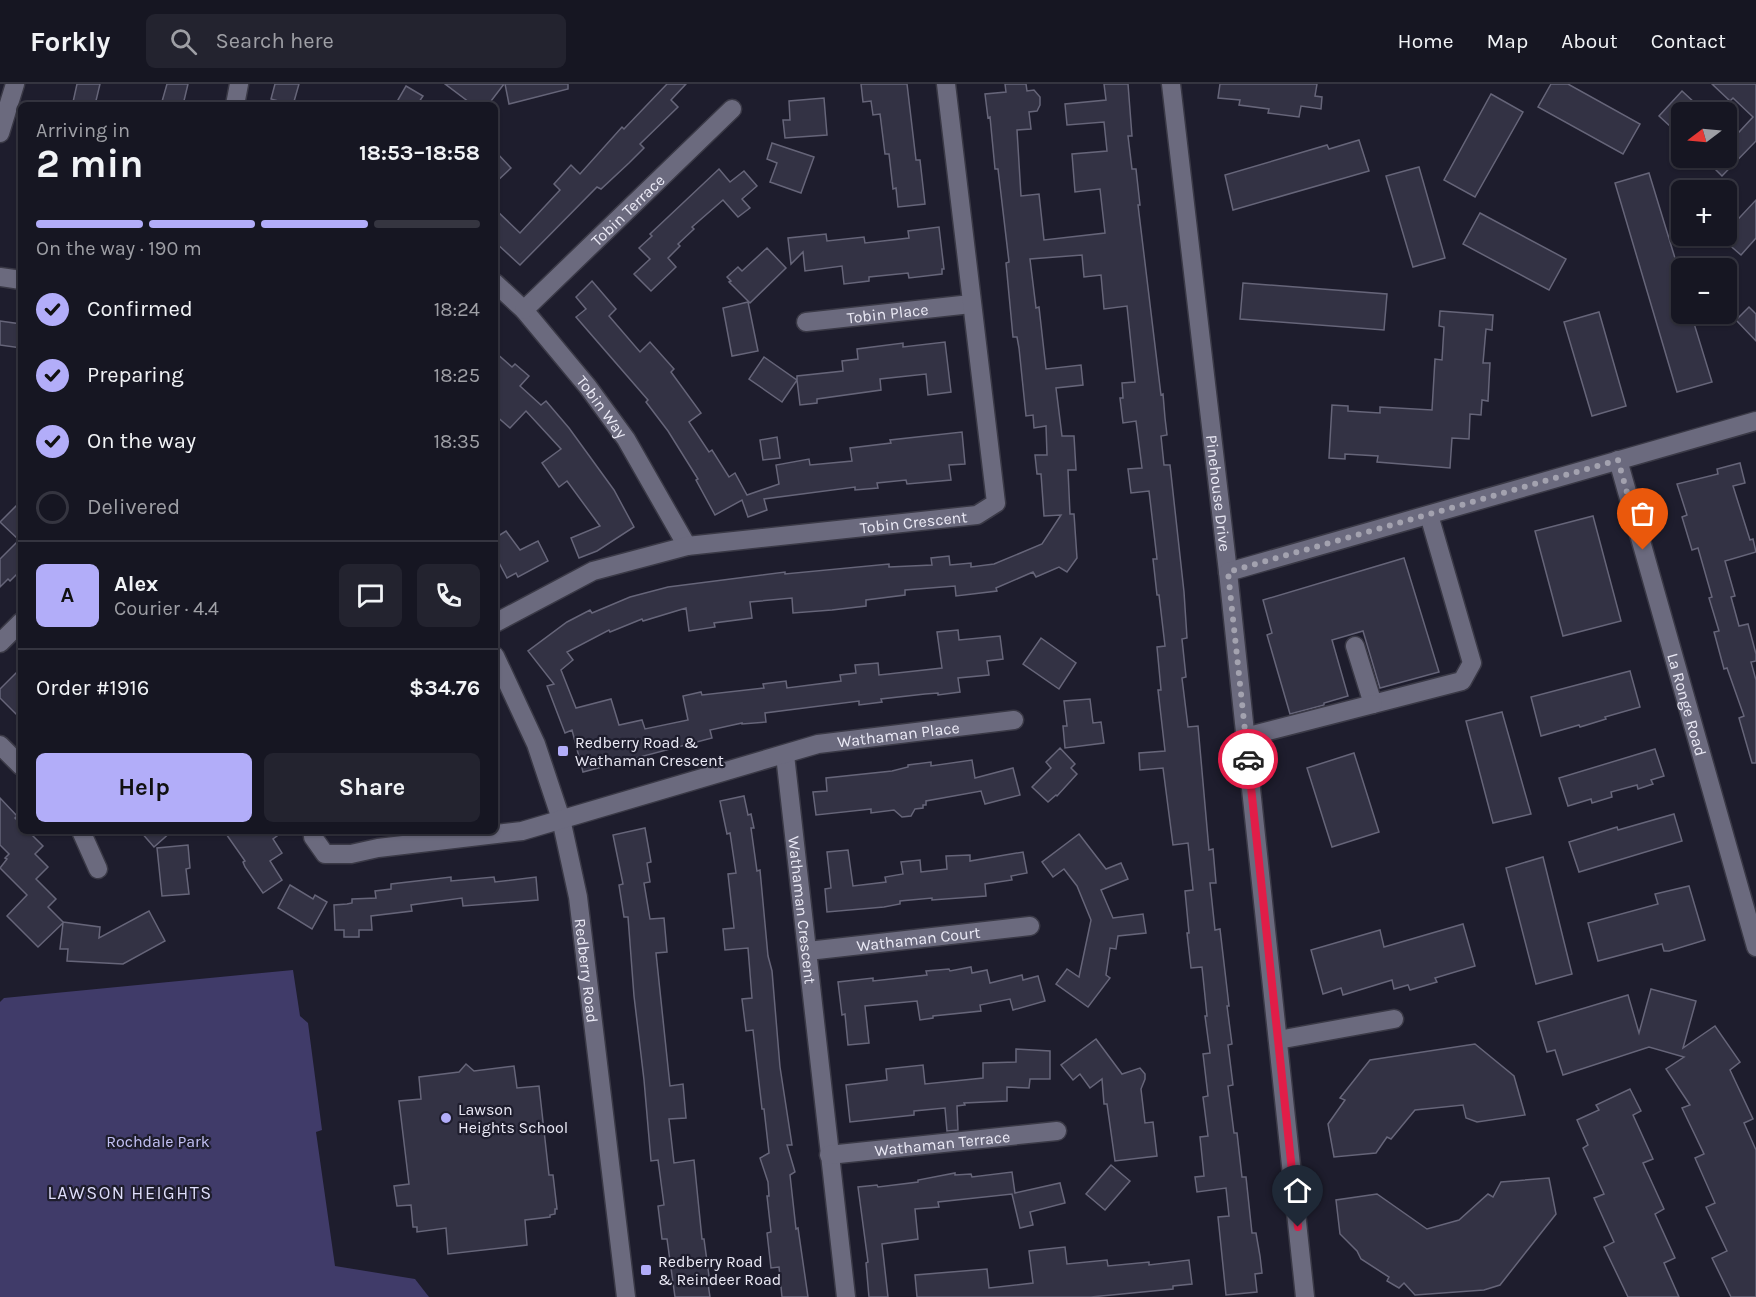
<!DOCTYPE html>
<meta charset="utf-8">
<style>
:root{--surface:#161622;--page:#23232f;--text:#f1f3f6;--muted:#9e9fa5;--line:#353540;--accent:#b2adf9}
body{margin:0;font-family:Karla,sans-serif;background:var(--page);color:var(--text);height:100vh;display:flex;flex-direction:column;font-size:22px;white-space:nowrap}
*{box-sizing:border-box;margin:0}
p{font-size:20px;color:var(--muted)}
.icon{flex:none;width:33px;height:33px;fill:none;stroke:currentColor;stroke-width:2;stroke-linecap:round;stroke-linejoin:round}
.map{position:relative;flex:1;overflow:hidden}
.side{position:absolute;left:18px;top:18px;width:480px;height:732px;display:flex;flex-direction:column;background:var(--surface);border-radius:9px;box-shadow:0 2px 4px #0004,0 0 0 2px var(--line)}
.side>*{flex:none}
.needle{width:39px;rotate:254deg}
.tools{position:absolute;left:1671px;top:18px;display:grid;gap:12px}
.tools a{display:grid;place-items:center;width:66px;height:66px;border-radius:9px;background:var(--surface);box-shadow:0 2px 4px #0004,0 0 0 2px var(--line);font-size:30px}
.pin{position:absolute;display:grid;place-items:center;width:51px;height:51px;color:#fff;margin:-62px -26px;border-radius:50% 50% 50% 0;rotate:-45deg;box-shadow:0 0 6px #0007}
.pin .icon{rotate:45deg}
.courier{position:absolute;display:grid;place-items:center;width:60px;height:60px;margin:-30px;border:4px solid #e11d48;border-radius:50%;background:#fff;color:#222;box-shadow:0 2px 8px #0007}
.summary em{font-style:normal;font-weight:700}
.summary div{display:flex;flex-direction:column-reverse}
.summary{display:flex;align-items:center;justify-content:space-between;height:102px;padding:0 18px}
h1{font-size:39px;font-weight:700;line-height:45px}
.bar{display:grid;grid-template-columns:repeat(4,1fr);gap:9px 6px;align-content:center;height:72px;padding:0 18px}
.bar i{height:8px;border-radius:4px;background:var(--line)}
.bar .on{background:var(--accent)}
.bar p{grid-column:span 4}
.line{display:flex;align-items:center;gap:15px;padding:0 18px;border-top:2px solid var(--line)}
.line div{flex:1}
.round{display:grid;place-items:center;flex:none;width:63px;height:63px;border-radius:9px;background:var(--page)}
ol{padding:0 18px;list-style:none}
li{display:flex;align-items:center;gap:18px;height:66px}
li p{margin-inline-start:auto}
li .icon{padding:6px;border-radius:50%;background:var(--accent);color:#111;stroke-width:4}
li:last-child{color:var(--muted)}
li i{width:33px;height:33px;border:3px solid var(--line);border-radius:50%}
.primary-button{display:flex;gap:12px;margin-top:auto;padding:12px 18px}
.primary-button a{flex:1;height:69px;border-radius:9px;background:var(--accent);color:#111;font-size:24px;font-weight:700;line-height:69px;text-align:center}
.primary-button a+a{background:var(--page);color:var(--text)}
header{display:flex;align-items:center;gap:36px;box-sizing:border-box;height:84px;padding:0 30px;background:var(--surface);border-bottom:2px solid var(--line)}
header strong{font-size:28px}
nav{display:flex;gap:33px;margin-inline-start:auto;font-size:21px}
.search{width:420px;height:54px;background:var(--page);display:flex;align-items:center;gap:15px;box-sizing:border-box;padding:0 21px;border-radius:9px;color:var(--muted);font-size:22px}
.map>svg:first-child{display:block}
.green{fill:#403b69}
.building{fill:#333244;stroke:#666579;stroke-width:1.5}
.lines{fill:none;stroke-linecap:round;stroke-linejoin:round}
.minor-casing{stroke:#3a3946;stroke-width:21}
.minor{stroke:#6b6a7e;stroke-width:18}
.done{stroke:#a3a2af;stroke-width:6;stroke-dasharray:0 10.8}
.route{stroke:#e11d48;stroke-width:8}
.poi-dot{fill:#b2adf9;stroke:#1e1d2d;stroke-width:2}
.labels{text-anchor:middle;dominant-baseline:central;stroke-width:4.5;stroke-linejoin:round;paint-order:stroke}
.street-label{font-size:16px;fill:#eae9f5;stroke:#1e1d2d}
.poi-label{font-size:16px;fill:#eae9f5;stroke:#1e1d2d;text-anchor:start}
.park-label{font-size:16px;fill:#c3c1f4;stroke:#1e1d2d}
.neighbourhood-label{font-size:18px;letter-spacing:1.5px;fill:#deddfa;stroke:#1e1d2d}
</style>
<header>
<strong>Forkly</strong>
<div class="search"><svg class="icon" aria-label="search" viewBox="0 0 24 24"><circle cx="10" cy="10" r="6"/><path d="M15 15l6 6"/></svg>Search here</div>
<nav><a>Home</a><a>Map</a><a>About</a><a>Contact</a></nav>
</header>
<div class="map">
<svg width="1756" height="1213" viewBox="0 0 1756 1213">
<rect width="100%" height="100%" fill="#1e1d2d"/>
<path class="green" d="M293,886L300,932L308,939L322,1046L316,1048L335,1182L415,1195L429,1213H0V918L4,914Z"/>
<g class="building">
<path d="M77,0H100L95,21L73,18Z"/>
<path d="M167,0H188L183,21H161Z"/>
<path d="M275,0H299L293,21L271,15Z"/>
<path d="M445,0H504L488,21H473Z"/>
<path d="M505,0H568V5L509,20Z"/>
<path d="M667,0H686L671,16L678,23L640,60L644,64L629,79L601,105L597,103L520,181L495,158V125L520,149L560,106L554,100L571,81L580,90L622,43L624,45Z"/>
<path d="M861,0H907L916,76H920L925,120L898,123L896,104L893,105L889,70H885L880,30L873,31L871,17L863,18Z"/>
<path d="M1005,0H1026L1027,7L1034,6L1040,13V21L1037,27L1029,28L1031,45L1017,46L1021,112L1039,110L1044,156L1105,149L1100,105L1075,108L1072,70L1107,67L1104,38L1067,41L1065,20L1106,16L1104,0H1128L1132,52H1128L1132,85H1136L1140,121H1138L1161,311L1163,310L1165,334L1167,351L1161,352L1164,381H1170L1184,508L1187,554L1182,555L1186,593L1182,594L1188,643L1198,642L1209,766L1213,765L1216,799H1210L1215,846L1220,845L1229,922H1227L1232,960L1228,961L1233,1001L1228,1002L1234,1049H1237L1242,1093H1246L1252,1149H1256L1260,1172L1262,1189L1255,1190L1257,1208L1226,1211L1218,1133L1229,1132L1226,1104L1197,1108L1195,1093L1204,1092L1200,1053L1208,1052L1203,1013L1208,1012L1203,970L1210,969L1205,932H1207L1202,883L1191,884L1187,849H1189L1185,807L1193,806L1188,759L1173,761L1163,684L1140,686L1139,669L1165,667L1158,606H1161L1157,563L1165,562L1159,511H1157L1153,475H1157L1149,407L1131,409L1128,385L1142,384L1136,337L1123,339L1120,314H1123L1122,299L1135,298L1127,222L1104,225L1101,191L1084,193L1082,171L1030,175L1036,224L1039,223L1046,285L1081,281L1083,301L1056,304L1062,352H1074L1076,386H1068L1070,430H1074L1077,474L1067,488L1059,483L1036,493L1033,488L996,504L997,507L956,512L955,502L905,506V511L866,516V522L832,526L793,529L792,514L750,518L752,534L714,539L715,543L689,547L686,524L643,537L642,535L610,548L609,546L567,568L573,576L561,586L576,624L611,615L619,641L642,636L645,645L688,636L683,612L701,608L702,611L764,604L763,600L786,597L787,604L841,597L840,591L856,589L855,581L878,579L879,591L942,584L937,548L958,546L959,556L1000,552L1003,575L987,577L989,591L958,594L960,608L938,611V609L925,610L881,615L882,618L859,621V617L765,629L766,638L742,640V639L710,646L712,654L583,688L572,646L565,649L547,602L554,600L528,567L567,538L590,526L592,529L630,513L668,503L785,488V490L889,480V483L932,481L931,474L949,472L950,481L971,479V483L994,480L1042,460L1061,431L1044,432L1041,390H1037L1035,371H1047L1046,342L1034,344L1033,331L1026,332L1019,264L1017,253H1013L1006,179L1009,178L998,85H995L990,33L988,34L985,10L1006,8Z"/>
<path d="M1220,0H1317L1315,12L1322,13L1321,25L1301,22L1299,33L1268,29L1269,25L1239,21L1240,16L1218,14Z"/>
<path d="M1551,0H1568L1640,40L1623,70L1538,23Z"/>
<path d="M1712,0H1756V57L1722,92L1712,82L1720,74H1726V62L1753,33L1733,14L1730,17Z"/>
<path d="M406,2L423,12L417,21H395Z"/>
<path d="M1682,7L1696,20L1688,28H1682V50L1672,41L1671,43L1659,32Z"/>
<path d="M1491,10L1523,28L1475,113L1444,96Z"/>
<path d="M824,14L827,51L785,54L783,36H790L789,17Z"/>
<path d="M1359,56L1369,87L1233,126L1225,91L1327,61L1329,65Z"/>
<path d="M772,59L814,73L801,109L770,98L777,79L767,75Z"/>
<path d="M495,67L511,84L495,99Z"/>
<path d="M1419,83L1445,174L1413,183L1386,92Z"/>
<path d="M719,85L730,98L744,87L757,102L742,115L750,124L738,133L723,116L692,143L694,145L678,160L680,162L668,174L676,183L651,207L634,190L650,175L639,164L652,152L650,150Z"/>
<path d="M1649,89L1682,197V230H1684L1687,237L1693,236L1712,298L1677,308L1615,99Z"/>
<path d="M1756,116V154L1741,171L1726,158V148Z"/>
<path d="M1480,129L1566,175L1549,206L1463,160Z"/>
<path d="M939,143L944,185H942V190L909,194L908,189L869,193V197L844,200L842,182L805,187L803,168L791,180L788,154L826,150L827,157L864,153L865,159L909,154L908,147Z"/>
<path d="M767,164L786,184L750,219L729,198L731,197L727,193L738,183L742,187Z"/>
<path d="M592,197L616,225L609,232L640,268L650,258L674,285L671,288L701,329L689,338L709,368L712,366L729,393L735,389L747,411L779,400L776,381L809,375L810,381L852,377L850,364L891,359L890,356L962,348L965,380L949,381L951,396L907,400L906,396L877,399L878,404L855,406V403L764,415L767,426L748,433L742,416L715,431L696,396L698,395L668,347L646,318L648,316L576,233L586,225L576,213Z"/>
<path d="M1243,199L1387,210L1384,246L1240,235Z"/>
<path d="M748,218L758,267L732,272L723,224Z"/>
<path d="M1749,223L1756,230V257L1736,236Z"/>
<path d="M1440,227L1493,231L1492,246L1486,245L1483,279H1490L1488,317L1482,316L1481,331L1470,330L1469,355L1452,354L1450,384L1377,378L1378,372L1345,370V375L1329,374L1332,321L1348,322V327L1380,329V323L1432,326L1435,275L1442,276L1444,243L1439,242Z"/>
<path d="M1599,228L1626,322L1592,332L1564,238Z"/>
<path d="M0,237L21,240V264L0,261Z"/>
<path d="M945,258L951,308L928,311L926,290L880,295L881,306L817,315V319L800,321L797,296L782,318L749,295L764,273L797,296V292L843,287L842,277L858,275L857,265L903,259V263Z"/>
<path d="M495,268L512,283L515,280L529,292L520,302L541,321L546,317L569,344L614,406L634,443L597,467L579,474L571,454L600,442L567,397L559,403L542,379L561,365L526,327L510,344L495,331Z"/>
<path d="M777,353L780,374L763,376L760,356Z"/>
<path d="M1740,379L1745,399L1733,402L1750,456L1753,455L1756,468L1725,477L1735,512L1731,513L1739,542L1748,540L1756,570V577L1751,578L1756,596V679H1752L1739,634L1744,632L1727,584L1724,585L1714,548L1719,547L1709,514L1712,513L1698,464L1692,466L1682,433L1687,431L1677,400L1718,390L1717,385Z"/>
<path d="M21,417V486L10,497L8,495L0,503V475L19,456L0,438Z"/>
<path d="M1593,432L1621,537L1563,552L1535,447Z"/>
<path d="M506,447L520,466L538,457L548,477L518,493L516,489L507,494L495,471V454Z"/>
<path d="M1404,474L1439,588L1380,604L1363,547L1332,556L1348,612L1324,619V621L1290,630L1267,551L1272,549L1263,516Z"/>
<path d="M1041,554L1076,579L1059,605L1023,580Z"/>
<path d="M21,584V635L0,614V605Z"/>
<path d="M1630,587L1640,623L1605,633L1606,635L1580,643L1579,641L1541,652L1531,613Z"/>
<path d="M1090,615L1093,639L1101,638L1104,659L1065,664L1063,642H1067L1064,617Z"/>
<path d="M1502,628L1531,730L1493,739L1466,637Z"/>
<path d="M1060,664L1075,680L1071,684L1077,690L1057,712L1056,711L1048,718L1032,703L1051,684L1046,678Z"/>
<path d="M1655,665L1664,692L1651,696L1653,700L1638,705L1637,701L1611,708L1612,713L1592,719L1591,715L1568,722L1559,694Z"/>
<path d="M1354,669L1379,748L1332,763L1307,684Z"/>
<path d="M972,676L975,694L1013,684L1020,711L985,720L981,707L926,717V721H923V724L915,725L911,732L902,733L894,726L871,729V725L816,731L813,708L827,707L826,694L892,687L908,683V681L931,678V682Z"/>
<path d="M744,712L748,731L751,730L754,744H751L757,787L760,786L768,872L772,887L780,983L792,1061H787L795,1088L790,1091L796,1145L798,1144L808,1213H782L779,1183L771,1184L767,1149L771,1148L767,1112H769L768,1098L760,1074L769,1069L764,1025H762L753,946L746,947L742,915L752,914L748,864L725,866L723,845L734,844L728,790L736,789L730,749L727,750L720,717Z"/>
<path d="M0,714L17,732L15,734L21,740V747H28L43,762L35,770L48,783L36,795L56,815L48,823L63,838L100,843L99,854L149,827L165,857L123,880L67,877L68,865H60L63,839L38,863L7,832L27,811L0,784L7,775L5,774L9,770L0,761Z"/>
<path d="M1674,730L1682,757L1579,788L1569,758L1617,743L1618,746Z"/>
<path d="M645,744L651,778L647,779L650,798L644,799L650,835L664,834L667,868L656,869L670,1002L683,1000L686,1034L669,1035L674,1079L694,1076L702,1155H704L709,1192L707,1193L710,1213H675L667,1155H662L658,1122L664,1121L658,1076L651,1077L644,996L634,912L628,833H624L619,801L623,800L613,751Z"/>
<path d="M140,747H172L154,763Z"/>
<path d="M224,747H284L273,755L282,769L270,777L282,796L263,809L245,783L243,778L245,777Z"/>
<path d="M1079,750L1106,785L1121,779L1128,795L1101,806L1113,834L1143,830L1146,849L1118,852L1116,865L1110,864L1106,891L1110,894L1088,923L1056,900L1067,885L1079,893L1091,836L1077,802L1064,785L1053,793L1042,778Z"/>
<path d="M188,761L190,784L186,785L189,810L162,812L157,764Z"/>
<path d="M848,766L853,802L886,798L885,793L903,790L901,778L920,776L921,788L947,785L946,772L970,771V777L1023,768L1027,789L1011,792L1012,796L985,800L986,812L932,816V814L900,817V820L884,823L827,828L825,805L831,804L827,768Z"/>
<path d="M1543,773L1572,890L1536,900L1506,784Z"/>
<path d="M451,793V797L494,793L495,798L536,793L538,816L463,822L462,814L411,821L412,827L371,832L372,846H359V853H344V846H335L334,821L347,820L352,819V815L376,814L375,807L391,805V800Z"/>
<path d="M290,801L313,815L315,811L327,818L312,845L278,824Z"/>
<path d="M1689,802L1705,856L1669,867H1664L1662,860L1598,877L1588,839L1658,820L1655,810Z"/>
<path d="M1463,840L1475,882L1435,894L1437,898L1410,906L1408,901L1394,905L1392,896L1343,911L1341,904L1323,910L1311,866L1380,846L1384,863Z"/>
<path d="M971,883L972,889L987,886L990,899L1022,891L1023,896L1038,892L1045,917L1013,926L1010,915L980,921L981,927L933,932V934L920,936L917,917L865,922L869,959L848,961L845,930L842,931L838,898L873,894V897L927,891L926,887L949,885L950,887Z"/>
<path d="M1651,905L1696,917L1683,964L1715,942L1740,978L1730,986L1753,1035L1744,1039L1756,1066V1213H1731L1712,1174L1727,1167L1706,1123L1715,1119L1695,1074L1704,1070L1682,1024L1690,1021L1666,985L1684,973L1649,963L1563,991L1555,966L1547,968L1538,938L1628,911L1639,949Z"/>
<path d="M1096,955L1122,990L1140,984L1145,990V995L1141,1005L1145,1039L1153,1038L1157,1072L1115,1077L1107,1020H1104L1102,995L1090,1004L1080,990L1073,996L1061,981Z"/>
<path d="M1475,960L1514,992L1525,1031L1477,1038L1466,1034L1463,1021L1415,1026L1391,1055L1387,1053L1376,1069L1334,1073L1328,1040L1345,1016L1340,1014L1370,976Z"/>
<path d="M1016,965L1050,967V995H1030L1029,1004L1007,1003V1017L964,1019L965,1021L957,1022L958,1046L947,1047L945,1024L914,1027V1031L850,1038L846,1001L887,996L886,985L923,981L925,1000L983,994V979L1016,978Z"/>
<path d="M466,980L474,987L514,982L517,1004L539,1002L549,1091H553L557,1125H555V1130L550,1131V1133L525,1136L527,1161L448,1170L446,1144L417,1148V1143H413L411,1121L397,1122L394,1102L409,1100L399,1017L421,1015L419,993L459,988Z"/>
<path d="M1630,1005L1641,1027L1633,1031L1653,1075L1643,1079L1664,1125L1655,1130L1675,1174L1664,1179L1679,1213H1628L1604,1163L1614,1158L1594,1114L1604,1110L1583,1064L1588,1061L1577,1036L1599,1026L1596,1021Z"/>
<path d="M1111,1081L1130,1097L1105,1126L1086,1110Z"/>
<path d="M1012,1088L1015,1109L1060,1099L1065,1119L1030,1128L1033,1141L1020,1144L1012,1110L938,1118L939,1123L915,1125L918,1155L882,1160L888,1213H869L866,1179L868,1178L858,1103L877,1101L878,1103L918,1098V1096L955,1089V1091L971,1090L972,1093Z"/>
<path d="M1549,1094L1556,1130L1500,1201L1484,1206L1415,1211L1404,1199L1399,1204L1387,1197L1389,1193L1361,1175L1357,1167L1340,1150L1336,1116L1377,1110L1427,1145L1459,1136L1488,1110L1493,1113L1501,1098Z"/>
<path d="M1065,1163L1067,1180L1107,1176L1108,1182L1149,1178V1181L1189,1176L1192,1200L1173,1202V1205L1091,1213H917L915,1191L987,1185L989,1204L1033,1199L1029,1167Z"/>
</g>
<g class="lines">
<g class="minor-casing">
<g id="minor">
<path id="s1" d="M1171,0L1228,488L1305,1213"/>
<path d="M235,21L239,0"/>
<path d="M0,49L15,0"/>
<path d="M0,193L21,196"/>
<path id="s2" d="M495,199L524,226L588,303L626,355L687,462"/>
<path id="s3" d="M524,226L732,25"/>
<path id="s4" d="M806,238L971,220"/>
<path id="s5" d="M1618,376L1756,863"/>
<path d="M1228,488L1756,337"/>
<path id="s6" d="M495,539L593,487L687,462L977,431L996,419L946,0"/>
<path d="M0,559L21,538"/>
<path d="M1355,562L1373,620L1462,597L1472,579L1429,431"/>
<path id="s7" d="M495,572L536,660L561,735L578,813L626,1213"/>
<path d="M1245,653L1373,620"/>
<path d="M0,661L21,682"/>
<path id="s8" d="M785,671L846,1213"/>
<path d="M81,747L98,785"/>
<path id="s9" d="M313,747V753L325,770H351L378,764L522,747L818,660L1014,636"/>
<path id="s10" d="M808,867L1030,842"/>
<path d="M1278,956L1394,935"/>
<path id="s11" d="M829,1071L1057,1047"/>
</g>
</g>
<use href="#minor" class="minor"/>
</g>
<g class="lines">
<path class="done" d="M1248,675L1228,488L1618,376L1643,466"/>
<path class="route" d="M1248,675L1298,1143"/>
</g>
<g class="poi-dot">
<rect x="557" y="661" width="12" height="12" rx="3"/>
<circle cx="446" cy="1034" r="6"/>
<rect x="640" y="1180" width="12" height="12" rx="3"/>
</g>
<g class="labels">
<g class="street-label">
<text stroke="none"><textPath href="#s3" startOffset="144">Tobin Terrace</textPath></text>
<text stroke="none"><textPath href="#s4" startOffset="82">Tobin Place</textPath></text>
<text stroke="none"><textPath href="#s2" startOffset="164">Tobin Way</textPath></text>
<text stroke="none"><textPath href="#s1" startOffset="412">Pinehouse Drive</textPath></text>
<text stroke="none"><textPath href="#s6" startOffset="436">Tobin Crescent</textPath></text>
<text stroke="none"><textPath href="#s5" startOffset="254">La Ronge Road</textPath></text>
<text stroke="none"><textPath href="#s9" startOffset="615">Wathaman Place</textPath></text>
<text stroke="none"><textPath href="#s8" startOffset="156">Wathaman Crescent</textPath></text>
<text stroke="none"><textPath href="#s10" startOffset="111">Wathaman Court</textPath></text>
<text stroke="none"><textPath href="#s7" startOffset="330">Redberry Road</textPath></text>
<text stroke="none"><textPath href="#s11" startOffset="114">Wathaman Terrace</textPath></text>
</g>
<g class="poi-label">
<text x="575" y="658">Redberry Road &amp;<tspan x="575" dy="18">Wathaman Crescent</tspan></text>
<text x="458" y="1025">Lawson<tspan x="458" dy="18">Heights School</tspan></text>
<text x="658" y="1177">Redberry Road<tspan x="658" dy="18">&amp; Reindeer Road</tspan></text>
</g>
<g class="park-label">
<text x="158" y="1057">Rochdale Park</text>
</g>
<g class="neighbourhood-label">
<text x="130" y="1109">LAWSON HEIGHTS</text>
</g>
</g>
</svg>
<div class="tools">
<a><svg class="needle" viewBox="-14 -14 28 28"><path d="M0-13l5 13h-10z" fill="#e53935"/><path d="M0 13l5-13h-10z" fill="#9e9fa5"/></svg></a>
<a>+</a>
<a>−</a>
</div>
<div class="pin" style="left:1643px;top:466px;background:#ea580c"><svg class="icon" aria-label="bag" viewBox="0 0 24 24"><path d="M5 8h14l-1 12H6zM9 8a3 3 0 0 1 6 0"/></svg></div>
<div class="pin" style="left:1298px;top:1143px;background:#1f2937"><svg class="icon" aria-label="home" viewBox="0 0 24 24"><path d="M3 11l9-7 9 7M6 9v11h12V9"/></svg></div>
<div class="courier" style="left:1248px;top:675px"><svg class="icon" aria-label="car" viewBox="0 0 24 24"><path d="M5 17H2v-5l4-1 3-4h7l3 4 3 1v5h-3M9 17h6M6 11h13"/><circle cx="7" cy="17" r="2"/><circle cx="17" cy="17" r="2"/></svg></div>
<section class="side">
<div class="summary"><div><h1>2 min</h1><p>Arriving in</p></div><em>18:53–18:58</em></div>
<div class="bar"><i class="on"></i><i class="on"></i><i class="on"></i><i></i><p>On the way · 190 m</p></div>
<ol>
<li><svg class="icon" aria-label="check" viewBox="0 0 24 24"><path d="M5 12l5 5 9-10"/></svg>Confirmed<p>18:24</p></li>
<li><svg class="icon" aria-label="check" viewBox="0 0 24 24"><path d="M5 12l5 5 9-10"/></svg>Preparing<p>18:25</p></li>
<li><svg class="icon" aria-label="check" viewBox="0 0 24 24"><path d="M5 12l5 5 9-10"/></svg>On the way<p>18:35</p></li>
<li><i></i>Delivered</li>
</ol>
<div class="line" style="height:108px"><b class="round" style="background:var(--accent);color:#111">A</b><div><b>Alex</b><p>Courier · 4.4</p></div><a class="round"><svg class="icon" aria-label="chat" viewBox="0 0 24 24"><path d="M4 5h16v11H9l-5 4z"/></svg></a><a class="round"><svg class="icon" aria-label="phone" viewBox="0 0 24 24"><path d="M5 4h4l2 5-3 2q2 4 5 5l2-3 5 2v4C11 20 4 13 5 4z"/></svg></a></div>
<div class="line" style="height:78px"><div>Order #1916</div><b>$34.76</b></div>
<div class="primary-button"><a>Help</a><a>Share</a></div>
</section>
</div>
